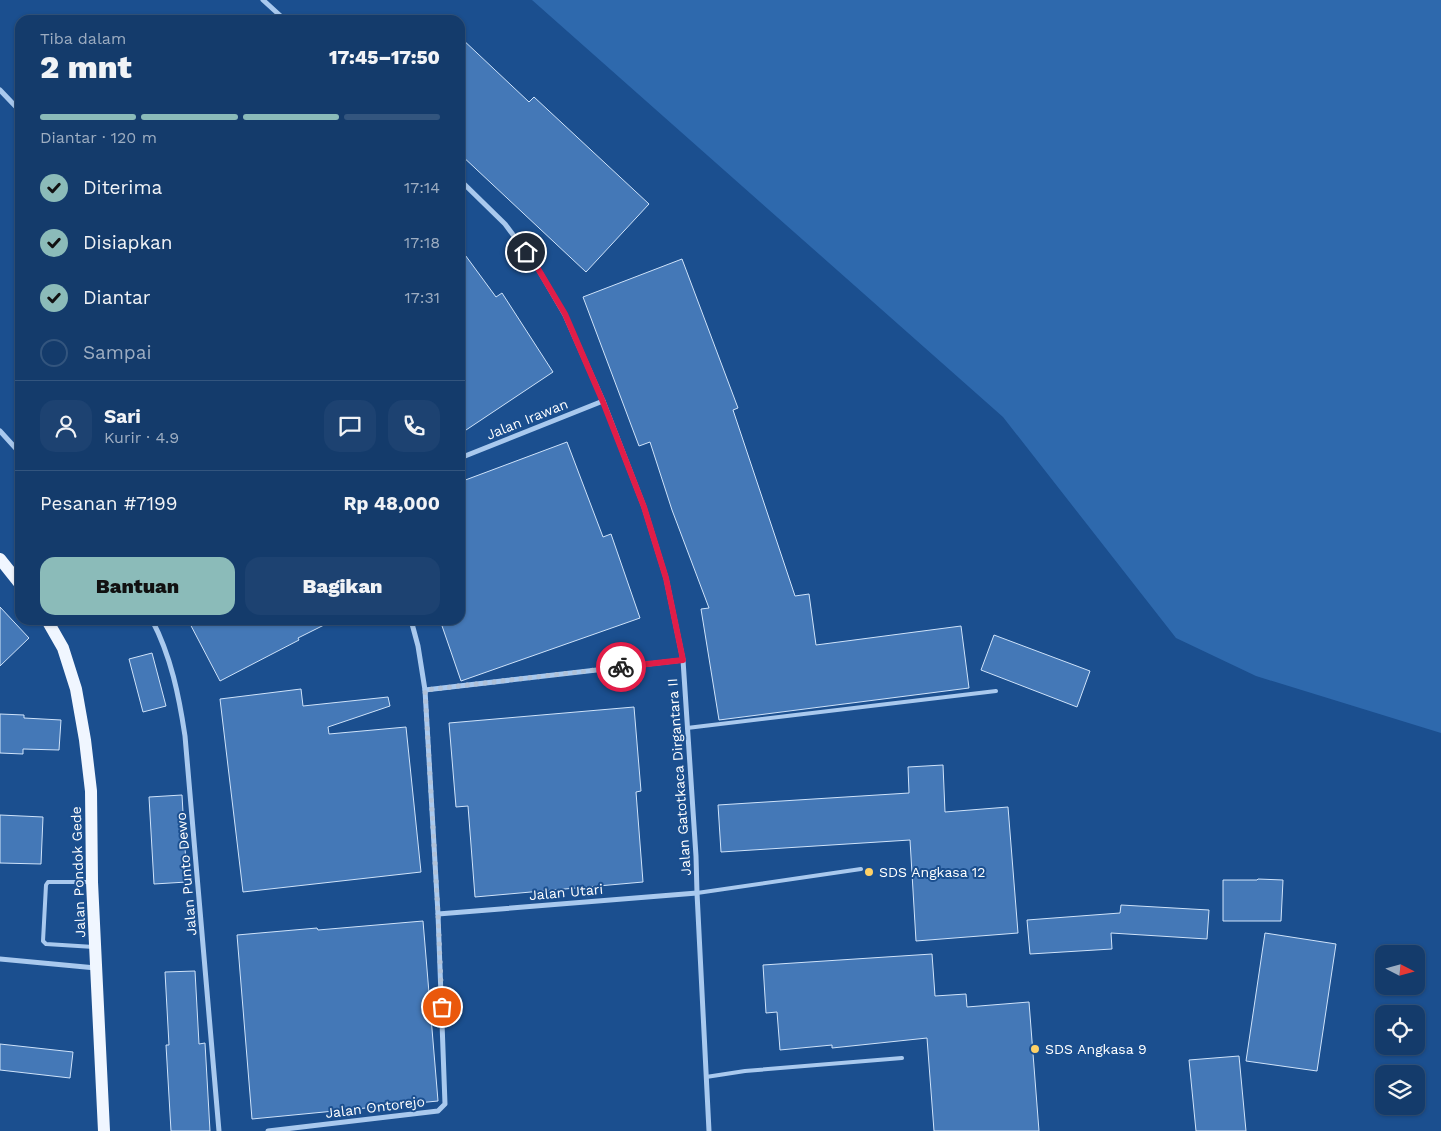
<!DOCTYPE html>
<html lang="id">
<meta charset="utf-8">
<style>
:root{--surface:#143b6b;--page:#1d4271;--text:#f1f3f6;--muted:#9dadc1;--line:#33557e;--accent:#8bbbb9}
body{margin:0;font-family:"Work Sans",sans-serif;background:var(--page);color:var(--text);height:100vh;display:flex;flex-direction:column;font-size:19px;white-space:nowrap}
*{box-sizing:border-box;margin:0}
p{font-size:16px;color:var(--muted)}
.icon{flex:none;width:28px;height:28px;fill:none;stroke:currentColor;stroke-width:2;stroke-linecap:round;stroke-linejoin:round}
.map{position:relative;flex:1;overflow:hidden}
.details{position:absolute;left:15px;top:15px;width:450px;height:610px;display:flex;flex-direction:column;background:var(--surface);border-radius:15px;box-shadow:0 1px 4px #0004,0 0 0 1px var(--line)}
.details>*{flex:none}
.needle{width:32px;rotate:96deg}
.tools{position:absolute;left:1375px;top:945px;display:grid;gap:10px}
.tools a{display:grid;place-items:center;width:50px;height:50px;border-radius:10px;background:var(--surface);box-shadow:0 1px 4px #0004,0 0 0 1px var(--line);font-size:25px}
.pin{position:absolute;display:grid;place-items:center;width:42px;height:42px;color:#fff;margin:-21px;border:2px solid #fff;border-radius:50%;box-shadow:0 1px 5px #0007}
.courier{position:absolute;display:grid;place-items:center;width:50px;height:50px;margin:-25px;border:4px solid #e11d48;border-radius:50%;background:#fff;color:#222;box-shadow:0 1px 6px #0007}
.summary em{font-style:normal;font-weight:800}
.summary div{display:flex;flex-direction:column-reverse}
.summary{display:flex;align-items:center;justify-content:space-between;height:85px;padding:0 25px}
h1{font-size:32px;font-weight:800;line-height:38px}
.bar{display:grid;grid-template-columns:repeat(4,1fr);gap:8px 5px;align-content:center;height:60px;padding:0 25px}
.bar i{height:6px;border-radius:4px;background:var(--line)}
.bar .on{background:var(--accent)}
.bar p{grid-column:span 4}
.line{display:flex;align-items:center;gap:12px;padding:0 25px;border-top:1px solid var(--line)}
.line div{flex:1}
.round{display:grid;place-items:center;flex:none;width:52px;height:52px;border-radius:15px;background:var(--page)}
ol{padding:0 25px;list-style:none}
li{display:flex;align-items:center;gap:15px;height:55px}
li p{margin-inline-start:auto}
li .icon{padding:5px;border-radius:50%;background:var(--accent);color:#111;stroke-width:4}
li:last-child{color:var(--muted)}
li i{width:28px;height:28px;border:2px solid var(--line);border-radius:50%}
.button{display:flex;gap:10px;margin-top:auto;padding:10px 25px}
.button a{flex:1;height:58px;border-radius:15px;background:var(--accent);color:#111;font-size:20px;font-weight:800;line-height:58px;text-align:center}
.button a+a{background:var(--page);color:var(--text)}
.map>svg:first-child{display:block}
.green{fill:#2e69ad}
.building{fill:#4478b7;stroke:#cfe3fa}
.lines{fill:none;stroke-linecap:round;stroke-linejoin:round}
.lane{stroke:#a9c9ee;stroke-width:4}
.street{stroke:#a9c9ee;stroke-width:5}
.primary{stroke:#f0f6ff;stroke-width:12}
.done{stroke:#afc1d8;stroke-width:5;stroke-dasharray:0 9}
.route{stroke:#e11d48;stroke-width:6}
.poi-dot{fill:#ffd166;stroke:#1b4f8f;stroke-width:2}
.labels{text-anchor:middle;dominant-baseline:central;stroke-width:4;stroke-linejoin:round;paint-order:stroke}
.street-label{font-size:14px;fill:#fff;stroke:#1b4f8f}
.poi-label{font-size:14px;fill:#fff;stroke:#1b4f8f;text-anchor:start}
</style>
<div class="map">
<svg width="1441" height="1131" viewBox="0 0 1441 1131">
<rect width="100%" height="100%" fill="#1b4f8f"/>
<path class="green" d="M532,0H1441V733L1256,676L1176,638L1003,417Z"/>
<g class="building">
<path d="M460,37L529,102L534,97L649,204L586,272L460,154Z"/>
<path d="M460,248L496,297L502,293L553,372L460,434Z"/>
<path d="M682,259L738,408L733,410L795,596L809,594L816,645L961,626L969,688L719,720L701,609L709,608L672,510L650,442L639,446L583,297Z"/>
<path d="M567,442L603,537L611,534L640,618L461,681L440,620H460V482Z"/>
<path d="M0,607L29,638L0,666Z"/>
<path d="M188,620H334L298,638L299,640L220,681Z"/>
<path d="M994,635L1090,671L1077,707L981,670Z"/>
<path d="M152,653L166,706L143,712L129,659Z"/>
<path d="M301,689L303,706L388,697L390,706L328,727L329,734L406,727L421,872L243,892L220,699Z"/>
<path d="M634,707L641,791L636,792L643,882L475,897L468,806L456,807L449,723Z"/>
<path d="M0,714L24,715V718L61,720L59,750L23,749V754L0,753Z"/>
<path d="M943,765L945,812L1008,807L1018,933L916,941L910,840L721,852L718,805L909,793L908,767Z"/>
<path d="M182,795L187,882L154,884L149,797Z"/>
<path d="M0,815L43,817L41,864L0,863Z"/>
<path d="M1258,879L1283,880L1281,921H1223V880H1257Z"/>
<path d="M1121,905L1209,910L1207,939L1111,933L1112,949L1030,954L1027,920L1120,913Z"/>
<path d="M423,921L438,1101L252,1119L237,935L317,928L318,930Z"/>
<path d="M1265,933L1336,944L1317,1071L1246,1061Z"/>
<path d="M932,954L935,996L966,994L967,1007L1029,1002L1039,1131H934L927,1038L832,1048V1045L780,1050L777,1012L766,1013L763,965Z"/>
<path d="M195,971L199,1044L205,1043L210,1131H171L166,1045H169L165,972Z"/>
<path d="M0,1044L73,1052L70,1078L0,1070Z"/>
<path d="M1239,1056L1246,1131H1196L1189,1060Z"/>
</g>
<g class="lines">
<g class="lane">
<path d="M687,728L996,691"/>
<path d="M89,882H48L46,885L43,941L46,944L94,947"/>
<path d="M697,893L861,869"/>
<path d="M706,1077L745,1071L902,1058"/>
</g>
<g class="street">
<path d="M263,0L285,20"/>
<path d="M0,90L20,111"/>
<path d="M460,180L505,224L537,267L565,315L603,401L644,507L666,578L683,660L696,856L697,893L709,1131"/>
<path d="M0,431L20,453"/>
<path d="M460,458L603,401"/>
<path d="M152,620C171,656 179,696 185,736L219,1131"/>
<path d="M425,690L683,660"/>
<path d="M438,914L697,893"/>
<path d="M0,959L96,968"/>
<path d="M268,1131L438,1111L445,1104L438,914L425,690L418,646L411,620"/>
</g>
<g class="primary">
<path d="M0,559L20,584"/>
<path d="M47,620L63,648L76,689L85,740L91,791L92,882L104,1131"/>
</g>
</g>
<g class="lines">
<path class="done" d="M442,1007L438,914L425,690L621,667"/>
<path class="route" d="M526,252L537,267L565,314L603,402L644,507L666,578L683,660L621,667"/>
</g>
<g class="poi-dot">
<circle cx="869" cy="872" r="5"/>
<circle cx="1035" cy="1049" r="5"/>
</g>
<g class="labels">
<g class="street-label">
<text transform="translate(527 419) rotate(-22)">Jalan Irawan</text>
<text transform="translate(679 777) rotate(-94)">Jalan Gatotkaca Dirgantara II</text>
<text transform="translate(78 872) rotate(-92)">Jalan Pondok Gede</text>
<text transform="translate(186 874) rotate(-95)">Jalan Punto Dewo</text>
<text transform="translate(566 892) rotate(-5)">Jalan Utari</text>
<text transform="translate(375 1107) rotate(-7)">Jalan Ontorejo</text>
</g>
<g class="poi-label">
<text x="879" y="872">SDS Angkasa 12</text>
<text x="1045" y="1049">SDS Angkasa 9</text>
</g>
</g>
</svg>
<div class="tools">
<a><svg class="needle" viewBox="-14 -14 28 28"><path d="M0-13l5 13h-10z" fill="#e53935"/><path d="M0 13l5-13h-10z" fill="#9dadc1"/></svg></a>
<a><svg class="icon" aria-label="locate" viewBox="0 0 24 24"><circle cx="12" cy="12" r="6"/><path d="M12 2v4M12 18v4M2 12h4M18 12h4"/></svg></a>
<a><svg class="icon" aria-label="layers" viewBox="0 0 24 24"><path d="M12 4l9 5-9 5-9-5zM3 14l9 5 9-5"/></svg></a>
</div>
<div class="pin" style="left:442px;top:1007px;background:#ea580c"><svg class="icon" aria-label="bag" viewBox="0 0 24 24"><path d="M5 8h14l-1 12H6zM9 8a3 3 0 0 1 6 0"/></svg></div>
<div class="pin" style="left:526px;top:252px;background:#1f2937"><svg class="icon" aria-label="home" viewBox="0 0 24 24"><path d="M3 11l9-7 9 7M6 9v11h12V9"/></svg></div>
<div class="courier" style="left:621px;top:667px"><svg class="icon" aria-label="bike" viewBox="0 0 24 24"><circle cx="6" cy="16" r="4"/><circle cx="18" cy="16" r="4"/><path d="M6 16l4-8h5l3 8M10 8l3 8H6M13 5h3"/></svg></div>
<section class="details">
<div class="summary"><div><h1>2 mnt</h1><p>Tiba dalam</p></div><em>17:45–17:50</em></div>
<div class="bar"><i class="on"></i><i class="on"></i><i class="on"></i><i></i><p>Diantar · 120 m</p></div>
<ol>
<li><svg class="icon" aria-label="check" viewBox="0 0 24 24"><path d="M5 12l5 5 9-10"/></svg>Diterima<p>17:14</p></li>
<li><svg class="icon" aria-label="check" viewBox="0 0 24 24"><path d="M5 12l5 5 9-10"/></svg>Disiapkan<p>17:18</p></li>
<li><svg class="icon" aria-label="check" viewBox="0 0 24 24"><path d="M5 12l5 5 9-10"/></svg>Diantar<p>17:31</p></li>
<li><i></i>Sampai</li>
</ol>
<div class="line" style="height:90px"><a class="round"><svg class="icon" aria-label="person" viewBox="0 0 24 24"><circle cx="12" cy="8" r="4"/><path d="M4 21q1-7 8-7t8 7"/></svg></a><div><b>Sari</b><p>Kurir · 4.9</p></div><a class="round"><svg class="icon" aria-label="chat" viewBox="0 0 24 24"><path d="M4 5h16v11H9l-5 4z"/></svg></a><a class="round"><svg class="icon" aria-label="phone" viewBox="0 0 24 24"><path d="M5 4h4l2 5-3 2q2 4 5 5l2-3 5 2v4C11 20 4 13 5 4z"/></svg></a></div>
<div class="line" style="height:65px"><div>Pesanan #7199</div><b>Rp 48,000</b></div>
<div class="button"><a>Bantuan</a><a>Bagikan</a></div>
</section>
</div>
